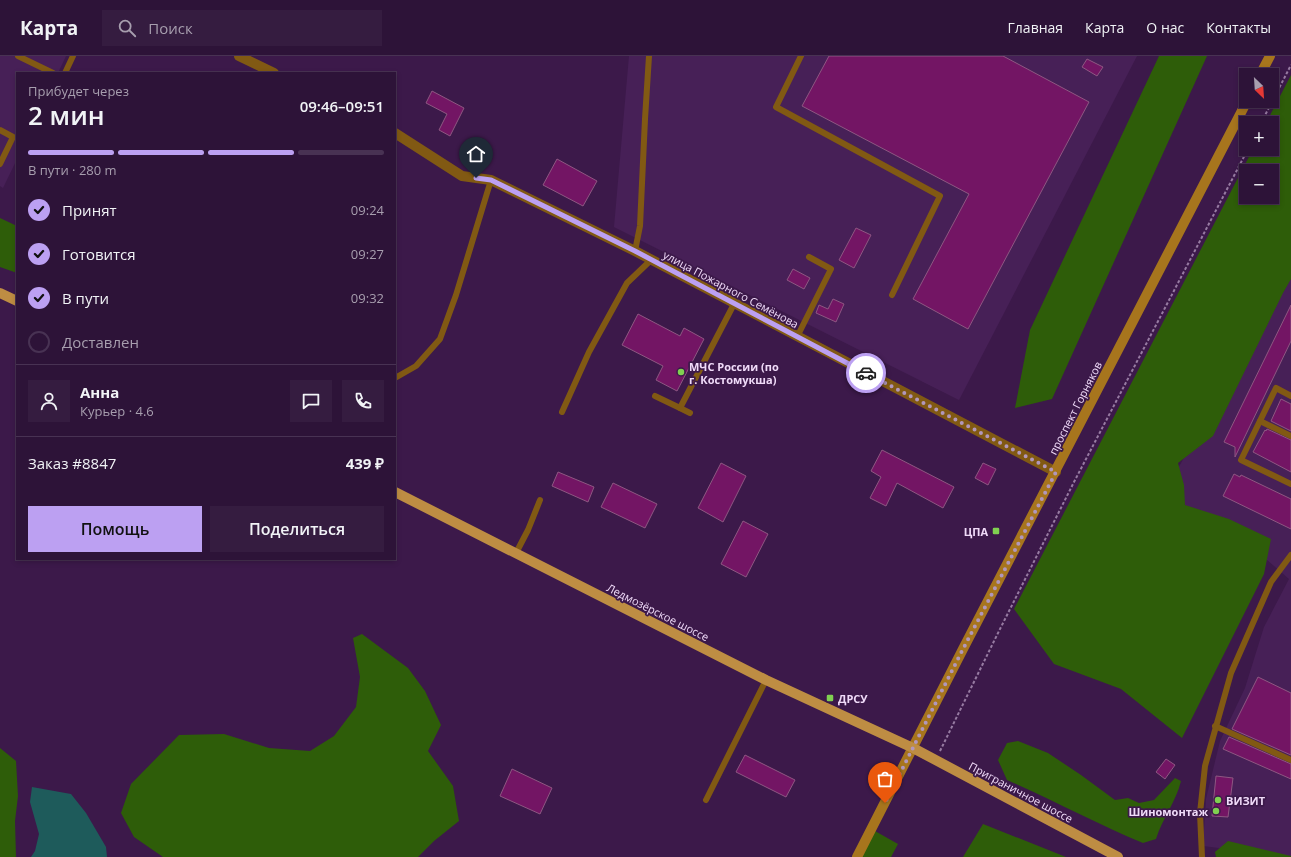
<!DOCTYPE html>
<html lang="ru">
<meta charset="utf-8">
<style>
:root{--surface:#2d1338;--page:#351c40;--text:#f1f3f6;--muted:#a79eae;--line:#483253;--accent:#bca0f2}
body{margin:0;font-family:"Open Sans",sans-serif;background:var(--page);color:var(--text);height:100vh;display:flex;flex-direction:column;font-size:15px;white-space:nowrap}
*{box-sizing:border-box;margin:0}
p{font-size:13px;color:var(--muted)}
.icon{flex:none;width:22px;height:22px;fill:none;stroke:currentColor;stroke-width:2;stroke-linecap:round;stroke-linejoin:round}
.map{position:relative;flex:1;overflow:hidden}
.drawer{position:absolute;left:16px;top:16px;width:380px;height:488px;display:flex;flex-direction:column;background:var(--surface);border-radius:0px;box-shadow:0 2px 6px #0003,0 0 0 1px var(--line)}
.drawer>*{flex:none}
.needle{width:26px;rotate:155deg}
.controls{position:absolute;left:1239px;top:12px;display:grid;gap:8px}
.controls a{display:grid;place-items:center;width:40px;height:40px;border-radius:0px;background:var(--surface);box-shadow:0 2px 6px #0003,0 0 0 1px var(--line);font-size:20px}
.pin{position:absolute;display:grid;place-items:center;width:34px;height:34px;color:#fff;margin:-41px -17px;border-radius:50% 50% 50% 0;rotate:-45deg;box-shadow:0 0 4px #0007}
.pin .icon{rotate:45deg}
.courier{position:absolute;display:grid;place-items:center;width:40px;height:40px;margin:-20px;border:3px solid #bca0f2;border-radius:50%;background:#fff;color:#222;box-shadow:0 1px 5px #0007}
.summary em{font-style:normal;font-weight:600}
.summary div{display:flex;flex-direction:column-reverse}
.summary{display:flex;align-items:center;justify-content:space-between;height:68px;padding:0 12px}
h1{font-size:26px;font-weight:600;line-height:30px}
.bar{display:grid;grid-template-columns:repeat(4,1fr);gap:6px 4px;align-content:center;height:48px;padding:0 12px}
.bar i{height:5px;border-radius:3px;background:var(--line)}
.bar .active{background:var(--accent)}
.bar p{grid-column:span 4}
.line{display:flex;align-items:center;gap:10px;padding:0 12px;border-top:1px solid var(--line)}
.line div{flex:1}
.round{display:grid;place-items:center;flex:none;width:42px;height:42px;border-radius:0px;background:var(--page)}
ol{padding:0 12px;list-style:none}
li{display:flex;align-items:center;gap:12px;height:44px}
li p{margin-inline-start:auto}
li .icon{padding:4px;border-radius:50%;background:var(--accent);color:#111;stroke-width:4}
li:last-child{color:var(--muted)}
li i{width:22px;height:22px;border:2px solid var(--line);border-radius:50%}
.button{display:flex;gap:8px;margin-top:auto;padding:8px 12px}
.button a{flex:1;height:46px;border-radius:0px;background:var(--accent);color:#111;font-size:16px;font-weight:600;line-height:46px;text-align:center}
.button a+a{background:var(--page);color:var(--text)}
header{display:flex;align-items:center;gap:24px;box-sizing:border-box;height:56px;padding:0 20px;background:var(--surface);border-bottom:1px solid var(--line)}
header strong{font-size:19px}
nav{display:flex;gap:22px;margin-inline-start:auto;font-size:14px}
.search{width:280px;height:36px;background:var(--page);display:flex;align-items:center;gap:10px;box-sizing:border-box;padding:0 14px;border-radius:0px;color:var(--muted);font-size:15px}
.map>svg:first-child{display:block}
.built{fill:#472057}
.green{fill:#2e5d09;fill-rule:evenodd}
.water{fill:#1e5b5b}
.building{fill:#731564;stroke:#8e5782}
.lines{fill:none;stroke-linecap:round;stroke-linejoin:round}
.path{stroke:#977ba2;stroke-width:2;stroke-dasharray:3 2;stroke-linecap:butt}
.lane{stroke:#815913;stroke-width:6}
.street{stroke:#815913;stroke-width:10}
.secondary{stroke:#a7751d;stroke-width:10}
.primary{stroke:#be8d43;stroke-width:10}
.done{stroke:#b197bc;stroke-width:4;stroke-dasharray:0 7.2}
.route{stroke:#bca0f2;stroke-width:5}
.poi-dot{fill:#80d051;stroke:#3c194a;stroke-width:1.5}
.labels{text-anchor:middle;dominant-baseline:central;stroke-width:3.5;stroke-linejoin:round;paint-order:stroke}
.street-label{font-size:11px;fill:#f0dbf9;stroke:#3c194a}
.poi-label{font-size:11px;font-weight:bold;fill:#f0dbf9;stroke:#3c194a;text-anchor:start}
</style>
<header>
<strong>Карта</strong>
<div class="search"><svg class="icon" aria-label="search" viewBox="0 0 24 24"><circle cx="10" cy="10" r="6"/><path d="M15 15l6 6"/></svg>Поиск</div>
<nav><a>Главная</a><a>Карта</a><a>О нас</a><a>Контакты</a></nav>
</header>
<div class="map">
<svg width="1291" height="801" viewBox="0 0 1291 801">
<rect width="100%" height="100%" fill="#3c194a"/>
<g class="built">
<path d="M0,0H66L58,17H17V103L3,132L0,130Z"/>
<path d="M629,0H1137L959,344L614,171Z"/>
<path d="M1291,205V801L1203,790L1206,743L1220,685L1245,632L1264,571L1289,523L1231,473L1187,463L1167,432L1220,338Z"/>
</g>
<g class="green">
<path d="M1159,0H1207L1052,343L1015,352L1030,274Z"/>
<path d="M1291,19V223L1283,237L1213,380L1178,407L1184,429L1185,449L1229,463L1271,483L1264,518L1182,682L1121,633L1054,608L1014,553L1253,93H1272V67H1266ZM1246,115H1272V141H1246Z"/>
<path d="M0,162L17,170V217L0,211Z"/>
<path d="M362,578L408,612L425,635L441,669L428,695L453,730L459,765L434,785L418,801H163L134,781L121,757L131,728L179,679L224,678L269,692L310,695L334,680L356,651L360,621L353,582Z"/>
<path d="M1018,685L1048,697L1081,719L1115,744L1128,742L1139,747L1154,744L1175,722L1181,725C1176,746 1162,763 1156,783L1143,787C1097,768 1053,744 1007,724L998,704L1007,687Z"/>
<path d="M0,692L16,705L18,740L15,765L16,801H0Z"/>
<path d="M983,768L1066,801H963Z"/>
<path d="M875,775L898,788L891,801H862Z"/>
<path d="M1228,785L1291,800V801H1216L1215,796Z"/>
</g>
<path class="water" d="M32,731L71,738L86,757L106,791L107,801H31L35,795L39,778L30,746Z"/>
<g class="building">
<path d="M829,0H1003L1089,46L968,273L913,243L969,138L802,50Z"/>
<path d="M1087,3L1103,11L1097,20L1082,11Z"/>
<path d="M432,35L464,52L450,80L439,74L447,58L426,47Z"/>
<path d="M557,103L597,125L583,150L543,129Z"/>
<path d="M856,172L871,179L854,212L839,204Z"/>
<path d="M793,213L810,222L804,233L787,224Z"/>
<path d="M833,243L844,248L836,266L816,257L819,249L828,253Z"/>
<path d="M1291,249V285L1235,401V391L1224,386Z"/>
<path d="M638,258L680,280L684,272L704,283L677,335L656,324L663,310L622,289Z"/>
<path d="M1281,343L1291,348V375L1271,365Z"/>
<path d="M1267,373L1291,384V416L1253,396L1265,374L1266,375Z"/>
<path d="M882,394L954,431L943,452L897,427L886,450L870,442L881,421L871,415Z"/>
<path d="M721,407L746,420L723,466L698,452Z"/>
<path d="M983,407L996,413L988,429L975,422Z"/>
<path d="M558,416L594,431L588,446L552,430Z"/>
<path d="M1234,418L1240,421L1241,419L1291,443V473L1223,440Z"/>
<path d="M613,427L657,448L645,472L601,451Z"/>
<path d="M743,465L768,478L746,521L721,508Z"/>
<path d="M1258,621L1291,637V699L1232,673Z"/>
<path d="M1229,681L1291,708V723L1223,693Z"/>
<path d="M745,699L795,724L786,741L736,716Z"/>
<path d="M1166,703L1175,709L1165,723L1156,716Z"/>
<path d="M512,713L552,732L540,758L500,740Z"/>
<path d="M1216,720L1233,722L1228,761L1212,760Z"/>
</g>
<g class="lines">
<g class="path">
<path d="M1261,67L1291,9"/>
<path d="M940,695L999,575L1074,426L1248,93"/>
</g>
<g class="lane">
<path d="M18,0L53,17"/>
<path d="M801,0L776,51L940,140L892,239"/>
<path d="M65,17L73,0"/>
<path d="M0,74L13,81L0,108"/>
<path d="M635,195L640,170L645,63L649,0"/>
<path d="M797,281L831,213L809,201"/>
<path d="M395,322L416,310L440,283L456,239L491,124"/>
<path d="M655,340L680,352"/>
<path d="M1291,340L1276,332L1241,404L1291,428"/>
<path d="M562,356L589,296L627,227L651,204"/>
<path d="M690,357L680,352L734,248"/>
<path d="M1260,365L1291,380"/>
<path d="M516,497L528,474L540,444"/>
<path d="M1215,670L1291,704"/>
<path d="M706,744L766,624"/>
<path d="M1202,801L1200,757L1205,710L1231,617L1271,526L1291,499"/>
</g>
<g class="street">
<path d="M239,0L274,17"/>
<path d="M395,77L462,120L491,124L635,195L1056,416"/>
</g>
<g class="secondary">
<path d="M1260,19L1270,0"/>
<path d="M857,801L963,593L1247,45"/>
</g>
<g class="primary">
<path d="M0,237L17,245"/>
<path d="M395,436L766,624L913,692L1118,801"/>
</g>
</g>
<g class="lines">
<path class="done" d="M866,317L1056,416L963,593L885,747"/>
<path class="route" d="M476,122L491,124L635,195L866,317"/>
</g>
<g class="poi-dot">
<circle cx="681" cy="316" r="4"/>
<rect x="992" y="471" width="8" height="8" rx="2"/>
<rect x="826" y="638" width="8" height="8" rx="2"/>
<circle cx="1218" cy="744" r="4"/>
<circle cx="1216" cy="755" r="4"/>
</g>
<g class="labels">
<g class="street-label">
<text transform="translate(731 233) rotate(28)">улица Пожарного Семёнова</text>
<text transform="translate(1075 352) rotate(-63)">проспект Горняков</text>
<text transform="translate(658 556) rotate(27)">Ледмозёрское шоссе</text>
<text transform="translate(1021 736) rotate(28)">Приграничное шоссе</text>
</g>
<g class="poi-label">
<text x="689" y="310">МЧС России (по<tspan x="689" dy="13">г. Костомукша)</tspan></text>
<text x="988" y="475" text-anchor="end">ЦПА</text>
<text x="838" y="642">ДРСУ</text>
<text x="1226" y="744">ВИЗИТ</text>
<text x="1208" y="755" text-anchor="end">Шиномонтаж</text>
</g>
</g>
</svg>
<div class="controls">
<a><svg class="needle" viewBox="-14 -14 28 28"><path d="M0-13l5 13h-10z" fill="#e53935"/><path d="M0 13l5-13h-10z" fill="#a79eae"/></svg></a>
<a>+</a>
<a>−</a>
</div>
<div class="pin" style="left:885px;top:747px;background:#ea580c"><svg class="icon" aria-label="bag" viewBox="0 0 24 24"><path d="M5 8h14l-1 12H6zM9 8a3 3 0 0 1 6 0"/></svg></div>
<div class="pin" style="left:476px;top:122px;background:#1f2937"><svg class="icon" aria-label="home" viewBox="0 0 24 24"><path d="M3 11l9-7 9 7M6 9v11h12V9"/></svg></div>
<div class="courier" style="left:866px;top:317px"><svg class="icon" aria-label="car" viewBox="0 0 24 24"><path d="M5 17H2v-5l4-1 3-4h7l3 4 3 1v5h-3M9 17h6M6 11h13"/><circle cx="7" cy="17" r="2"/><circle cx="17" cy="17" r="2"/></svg></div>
<section class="drawer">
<div class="summary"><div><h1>2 мин</h1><p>Прибудет через</p></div><em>09:46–09:51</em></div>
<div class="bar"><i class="active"></i><i class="active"></i><i class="active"></i><i></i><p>В пути · 280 m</p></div>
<ol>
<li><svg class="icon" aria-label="check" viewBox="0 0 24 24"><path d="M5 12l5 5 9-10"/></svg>Принят<p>09:24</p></li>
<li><svg class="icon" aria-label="check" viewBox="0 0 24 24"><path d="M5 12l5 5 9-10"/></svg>Готовится<p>09:27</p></li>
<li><svg class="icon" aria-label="check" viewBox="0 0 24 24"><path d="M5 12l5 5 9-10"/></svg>В пути<p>09:32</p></li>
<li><i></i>Доставлен</li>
</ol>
<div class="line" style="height:72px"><a class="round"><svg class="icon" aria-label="person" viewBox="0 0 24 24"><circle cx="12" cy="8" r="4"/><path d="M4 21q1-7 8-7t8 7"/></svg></a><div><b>Анна</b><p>Курьер · 4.6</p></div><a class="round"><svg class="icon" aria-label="chat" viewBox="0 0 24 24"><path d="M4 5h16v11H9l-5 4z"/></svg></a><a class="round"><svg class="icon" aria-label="phone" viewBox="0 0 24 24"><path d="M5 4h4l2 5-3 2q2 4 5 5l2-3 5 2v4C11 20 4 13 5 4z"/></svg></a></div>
<div class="line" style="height:52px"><div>Заказ #8847</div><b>439 ₽</b></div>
<div class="button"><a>Помощь</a><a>Поделиться</a></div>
</section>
</div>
